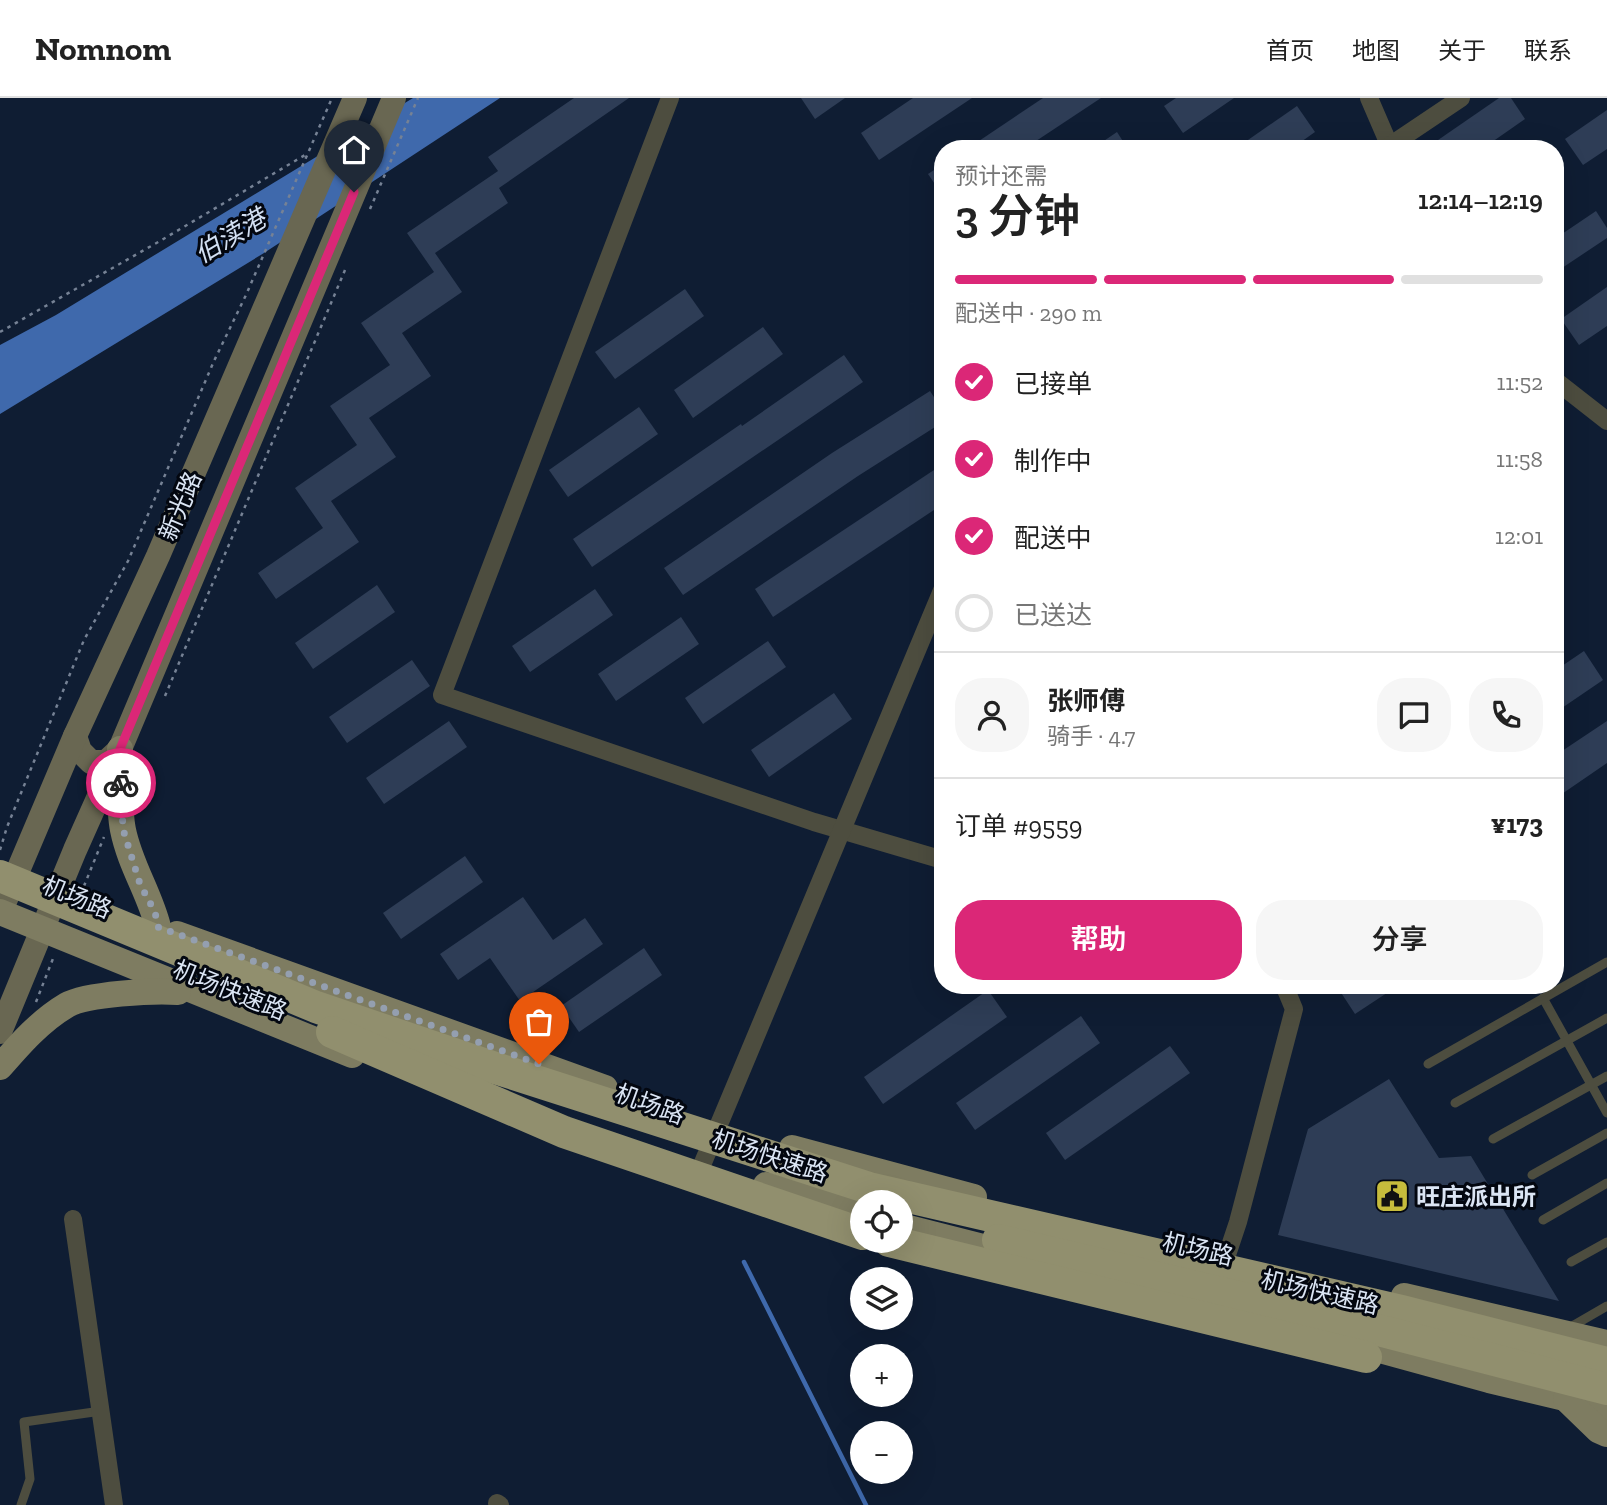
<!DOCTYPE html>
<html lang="zh">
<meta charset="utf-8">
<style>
:root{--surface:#fff;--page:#f6f6f6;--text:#222;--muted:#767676;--line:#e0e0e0;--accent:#db2777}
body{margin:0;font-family:"Zilla Slab","Noto Sans SC",serif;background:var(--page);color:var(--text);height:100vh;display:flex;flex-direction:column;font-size:26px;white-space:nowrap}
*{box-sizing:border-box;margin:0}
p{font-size:23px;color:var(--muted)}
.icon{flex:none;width:38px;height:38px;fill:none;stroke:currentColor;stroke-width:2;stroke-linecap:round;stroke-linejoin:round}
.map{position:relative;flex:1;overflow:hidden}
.details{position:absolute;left:934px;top:42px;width:630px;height:854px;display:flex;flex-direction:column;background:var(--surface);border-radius:28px;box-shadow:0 7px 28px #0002}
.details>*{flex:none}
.controls{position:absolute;left:850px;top:1092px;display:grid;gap:14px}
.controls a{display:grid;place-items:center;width:63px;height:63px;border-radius:50%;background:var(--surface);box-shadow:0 7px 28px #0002;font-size:35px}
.pin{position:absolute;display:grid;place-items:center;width:60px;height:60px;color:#fff;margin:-72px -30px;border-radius:50% 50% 50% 0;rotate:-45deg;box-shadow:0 0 7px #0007}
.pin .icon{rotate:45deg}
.courier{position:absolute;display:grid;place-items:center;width:70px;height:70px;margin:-35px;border:5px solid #db2777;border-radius:50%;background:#fff;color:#222;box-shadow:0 2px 9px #0007}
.headline em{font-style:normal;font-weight:600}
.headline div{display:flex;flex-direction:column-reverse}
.headline{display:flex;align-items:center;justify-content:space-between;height:119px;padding:0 21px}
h1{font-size:46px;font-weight:600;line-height:52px}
.bar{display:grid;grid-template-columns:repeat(4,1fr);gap:10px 7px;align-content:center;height:84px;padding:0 21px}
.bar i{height:9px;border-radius:5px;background:var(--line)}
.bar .selected{background:var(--accent)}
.bar p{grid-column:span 4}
.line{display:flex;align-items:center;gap:18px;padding:0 21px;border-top:2px solid var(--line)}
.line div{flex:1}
.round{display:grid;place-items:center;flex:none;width:74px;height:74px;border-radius:28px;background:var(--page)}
ol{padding:0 21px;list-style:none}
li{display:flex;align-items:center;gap:21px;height:77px}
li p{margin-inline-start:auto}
li .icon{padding:7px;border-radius:50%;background:var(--accent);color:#fff;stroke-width:4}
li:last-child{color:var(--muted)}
li i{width:38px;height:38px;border:4px solid var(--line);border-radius:50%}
.primary-button{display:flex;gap:14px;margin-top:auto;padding:14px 21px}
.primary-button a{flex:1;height:80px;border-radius:28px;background:var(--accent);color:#fff;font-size:28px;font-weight:600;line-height:80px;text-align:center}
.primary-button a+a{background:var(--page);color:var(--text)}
header{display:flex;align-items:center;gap:42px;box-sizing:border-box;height:98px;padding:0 35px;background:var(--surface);border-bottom:2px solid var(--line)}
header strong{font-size:33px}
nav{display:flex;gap:38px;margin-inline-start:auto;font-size:24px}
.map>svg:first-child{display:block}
.water{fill:#3f69ac}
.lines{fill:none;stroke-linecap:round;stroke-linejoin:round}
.stream{stroke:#3f69ac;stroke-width:4.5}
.building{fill:#2e3d56}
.path{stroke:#768295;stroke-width:2.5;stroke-dasharray:3.5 5;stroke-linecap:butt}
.lane{stroke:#4d4d3f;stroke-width:9}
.street{stroke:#4d4d3f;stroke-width:18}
.secondary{stroke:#696752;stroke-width:24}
.primary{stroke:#7e7c61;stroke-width:26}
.highway{stroke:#918f6e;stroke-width:32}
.done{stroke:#949fb0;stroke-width:7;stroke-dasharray:0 12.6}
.route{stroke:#db2777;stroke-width:9}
.labels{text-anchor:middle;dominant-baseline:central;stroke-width:6;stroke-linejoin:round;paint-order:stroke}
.street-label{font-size:24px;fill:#dbe5f4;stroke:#030710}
.poi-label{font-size:24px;font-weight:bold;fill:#dbe5f4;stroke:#030710;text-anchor:start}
.water-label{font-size:26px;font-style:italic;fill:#d3e0f3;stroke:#030710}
</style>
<header>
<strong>Nomnom</strong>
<nav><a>首页</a><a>地图</a><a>关于</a><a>联系</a></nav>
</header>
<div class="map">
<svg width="1607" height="1407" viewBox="0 0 1607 1407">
<rect width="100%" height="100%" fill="#0f1d33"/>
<path class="water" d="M413,0H500L264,155L0,316V247L56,217Z"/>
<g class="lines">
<path class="stream" d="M744,1164L866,1407"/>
</g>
<g class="building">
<path d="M574,0H629L499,90L508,105L435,155L462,194L402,235L431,278L369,320L396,359L331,403L359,444L276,501L258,475L323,430L295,390L357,347L330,308L390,267L361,225L434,174L407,135L498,73L488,59Z"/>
<path d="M801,0H845L815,21Z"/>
<path d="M913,0H972L879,62L861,35Z"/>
<path d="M1043,0H1101L1024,51H967Z"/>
<path d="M1176,0H1234L1183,35L1164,8Z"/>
<path d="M1499,0H1511L1525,21L1482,51H1425Z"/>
<path d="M1297,8L1315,34L1291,51H1235Z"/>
<path d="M1607,12V51L1583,67L1565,41Z"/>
<path d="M1117,34L1128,51H1092Z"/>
<path d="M943,66V98L928,76Z"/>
<path d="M1596,113L1607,130V140L1556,174V140Z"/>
<path d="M1607,189V228L1579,247L1561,221Z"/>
<path d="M685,191L704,218L615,281L595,254Z"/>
<path d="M763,229L783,256L693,320L674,292Z"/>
<path d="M844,257L863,284L592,469L573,441L741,326L742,328Z"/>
<path d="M930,293L943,313V324L858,378L683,497L664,470L832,355Z"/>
<path d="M639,309L658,336L568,399L549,372Z"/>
<path d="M943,366V406L773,519L755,491Z"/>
<path d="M377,487L395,514L313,571L295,545Z"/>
<path d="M595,491L613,517L530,574L512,548Z"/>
<path d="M681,519L699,546L616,603L598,576Z"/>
<path d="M768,543L786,569L703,626L685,600Z"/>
<path d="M1584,553L1603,582L1556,614V572Z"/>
<path d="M412,562L430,588L347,645L329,619Z"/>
<path d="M834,595L852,621L769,679L751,652Z"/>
<path d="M449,623L467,649L384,706L366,680Z"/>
<path d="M1607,623V665L1556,700V657Z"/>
<path d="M465,758L483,784L401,841L383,815Z"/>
<path d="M523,799L553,842L585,820L603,846L520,903L490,860L458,882L440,856Z"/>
<path d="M644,850L662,877L579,934L561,908Z"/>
<path d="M1336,887H1399L1355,916Z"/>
<path d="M988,892L1007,919L883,1006L864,979Z"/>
<path d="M1081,918L1100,945L975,1032L956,1005Z"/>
<path d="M1170,948L1190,975L1065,1062L1046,1035Z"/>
<path d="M1389,981L1439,1060L1471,1058L1559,1203L1278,1137L1308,1031Z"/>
</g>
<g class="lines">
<g class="path">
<path d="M370,111L418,0"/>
<path d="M0,234L160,143L305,57"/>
<path d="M165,598L345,172"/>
<path d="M0,752L7,729L84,542L128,463L214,263L246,197L332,0"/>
<path d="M84,788L104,739"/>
<path d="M36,904L54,858"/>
</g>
<g class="lane">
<path d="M1543,900L1607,1015"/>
<path d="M1428,966L1607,864"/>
<path d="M1455,1005L1607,920"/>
<path d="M1493,1041L1607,978"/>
<path d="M1532,1077L1607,1035"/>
<path d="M1543,1122L1607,1085"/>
<path d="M1571,1164L1607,1144"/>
<path d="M1569,1230L1607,1208"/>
<path d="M21,1407L30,1381L24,1324L101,1313"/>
</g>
<g class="street">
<path d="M670,0L442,597L814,724L943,762"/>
<path d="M1369,0L1391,51"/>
<path d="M1385,51L1461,0"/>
<path d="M1556,283L1607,323"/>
<path d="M702,1067L943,490"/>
<path d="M73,1121L114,1407"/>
<path d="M1227,1157L1238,1124L1294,911L1284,887"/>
<path d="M497,1405L500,1407"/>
</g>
<g class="secondary">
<path d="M75,638L80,653L91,664H106L120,651"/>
<path d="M0,815L75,638L158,458L355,0"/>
<path d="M0,934L75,752L120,651L394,0"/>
</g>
<g class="primary">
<path d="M120,651C121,677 118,707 123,732C130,767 150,796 158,829"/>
<path d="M0,814L352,957"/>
<path d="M177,836L605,990"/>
<path d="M0,969C20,946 40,923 67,907C86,896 155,892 178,894"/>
<path d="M792,1050L974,1099"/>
<path d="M766,1087L863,1117"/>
<path d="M901,1128L1018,1158"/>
<path d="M1404,1198L1607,1245"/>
<path d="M1347,1243L1489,1282L1607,1310"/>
<path d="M1566,1301L1598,1332L1607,1336"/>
</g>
<g class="highway">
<path d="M0,778L316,909L495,970L869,1090L1402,1213L1607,1265"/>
<path d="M332,934L564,1034L863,1136"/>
<path d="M998,1142L1382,1233L1607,1291"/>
<path d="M889,1143L1366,1259"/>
</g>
</g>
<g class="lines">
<path class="done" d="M121,685L123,731L140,786L155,814L158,829L539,966"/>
<path class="route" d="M121,685L120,651L354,94"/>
</g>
<defs>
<g id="civic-square" transform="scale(1.75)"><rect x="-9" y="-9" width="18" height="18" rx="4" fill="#c6bc3c" stroke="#030710"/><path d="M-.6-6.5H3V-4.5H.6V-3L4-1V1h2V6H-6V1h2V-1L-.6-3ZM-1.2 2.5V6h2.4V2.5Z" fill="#111"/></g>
</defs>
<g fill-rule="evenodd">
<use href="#civic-square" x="1392" y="1098"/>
</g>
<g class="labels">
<g class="street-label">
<text transform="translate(180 408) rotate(-67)">新光路</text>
<text transform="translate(77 799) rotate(22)">机场路</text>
<text transform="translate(230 892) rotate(22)">机场快速路</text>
<text transform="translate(650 1006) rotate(20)">机场路</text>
<text transform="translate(770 1058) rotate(18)">机场快速路</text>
<text transform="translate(1198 1151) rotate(13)">机场路</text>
<text transform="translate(1320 1194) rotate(13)">机场快速路</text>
</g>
<g class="poi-label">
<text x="1416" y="1098">旺庄派出所</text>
</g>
<g class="water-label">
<text transform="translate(230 138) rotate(-31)">伯渎港</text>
</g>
</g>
</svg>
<div class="controls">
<a><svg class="icon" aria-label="locate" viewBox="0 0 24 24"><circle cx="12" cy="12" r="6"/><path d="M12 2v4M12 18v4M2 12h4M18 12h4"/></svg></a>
<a><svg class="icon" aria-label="layers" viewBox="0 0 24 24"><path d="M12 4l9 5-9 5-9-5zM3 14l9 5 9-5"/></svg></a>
<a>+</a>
<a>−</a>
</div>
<div class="pin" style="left:539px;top:966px;background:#ea580c"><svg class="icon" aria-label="bag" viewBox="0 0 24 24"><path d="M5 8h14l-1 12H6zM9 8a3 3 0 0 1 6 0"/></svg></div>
<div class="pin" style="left:354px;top:94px;background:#1f2937"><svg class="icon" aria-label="home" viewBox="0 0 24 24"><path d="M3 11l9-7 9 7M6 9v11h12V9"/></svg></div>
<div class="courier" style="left:121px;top:685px"><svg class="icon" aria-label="bike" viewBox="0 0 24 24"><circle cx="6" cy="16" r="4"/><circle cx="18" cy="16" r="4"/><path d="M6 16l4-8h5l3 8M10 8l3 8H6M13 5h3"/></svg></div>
<section class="details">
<div class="headline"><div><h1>3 分钟</h1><p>预计还需</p></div><em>12:14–12:19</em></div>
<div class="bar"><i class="selected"></i><i class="selected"></i><i class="selected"></i><i></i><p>配送中 · 290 m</p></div>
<ol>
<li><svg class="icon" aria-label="check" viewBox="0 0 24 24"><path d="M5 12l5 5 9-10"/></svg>已接单<p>11:52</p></li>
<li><svg class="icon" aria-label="check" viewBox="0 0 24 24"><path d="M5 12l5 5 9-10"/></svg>制作中<p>11:58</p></li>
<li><svg class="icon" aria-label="check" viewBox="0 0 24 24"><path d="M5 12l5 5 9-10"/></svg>配送中<p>12:01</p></li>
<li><i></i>已送达</li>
</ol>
<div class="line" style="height:126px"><a class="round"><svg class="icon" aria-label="person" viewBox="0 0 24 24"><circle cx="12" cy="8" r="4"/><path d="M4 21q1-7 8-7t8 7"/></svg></a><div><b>张师傅</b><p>骑手 · 4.7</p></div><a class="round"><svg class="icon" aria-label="chat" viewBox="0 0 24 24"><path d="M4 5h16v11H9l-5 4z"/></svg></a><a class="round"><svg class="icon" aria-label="phone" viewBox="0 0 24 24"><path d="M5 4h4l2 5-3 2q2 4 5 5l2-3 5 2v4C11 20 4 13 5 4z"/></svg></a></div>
<div class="line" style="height:91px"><div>订单 #9559</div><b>¥173</b></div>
<div class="primary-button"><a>帮助</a><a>分享</a></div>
</section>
</div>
